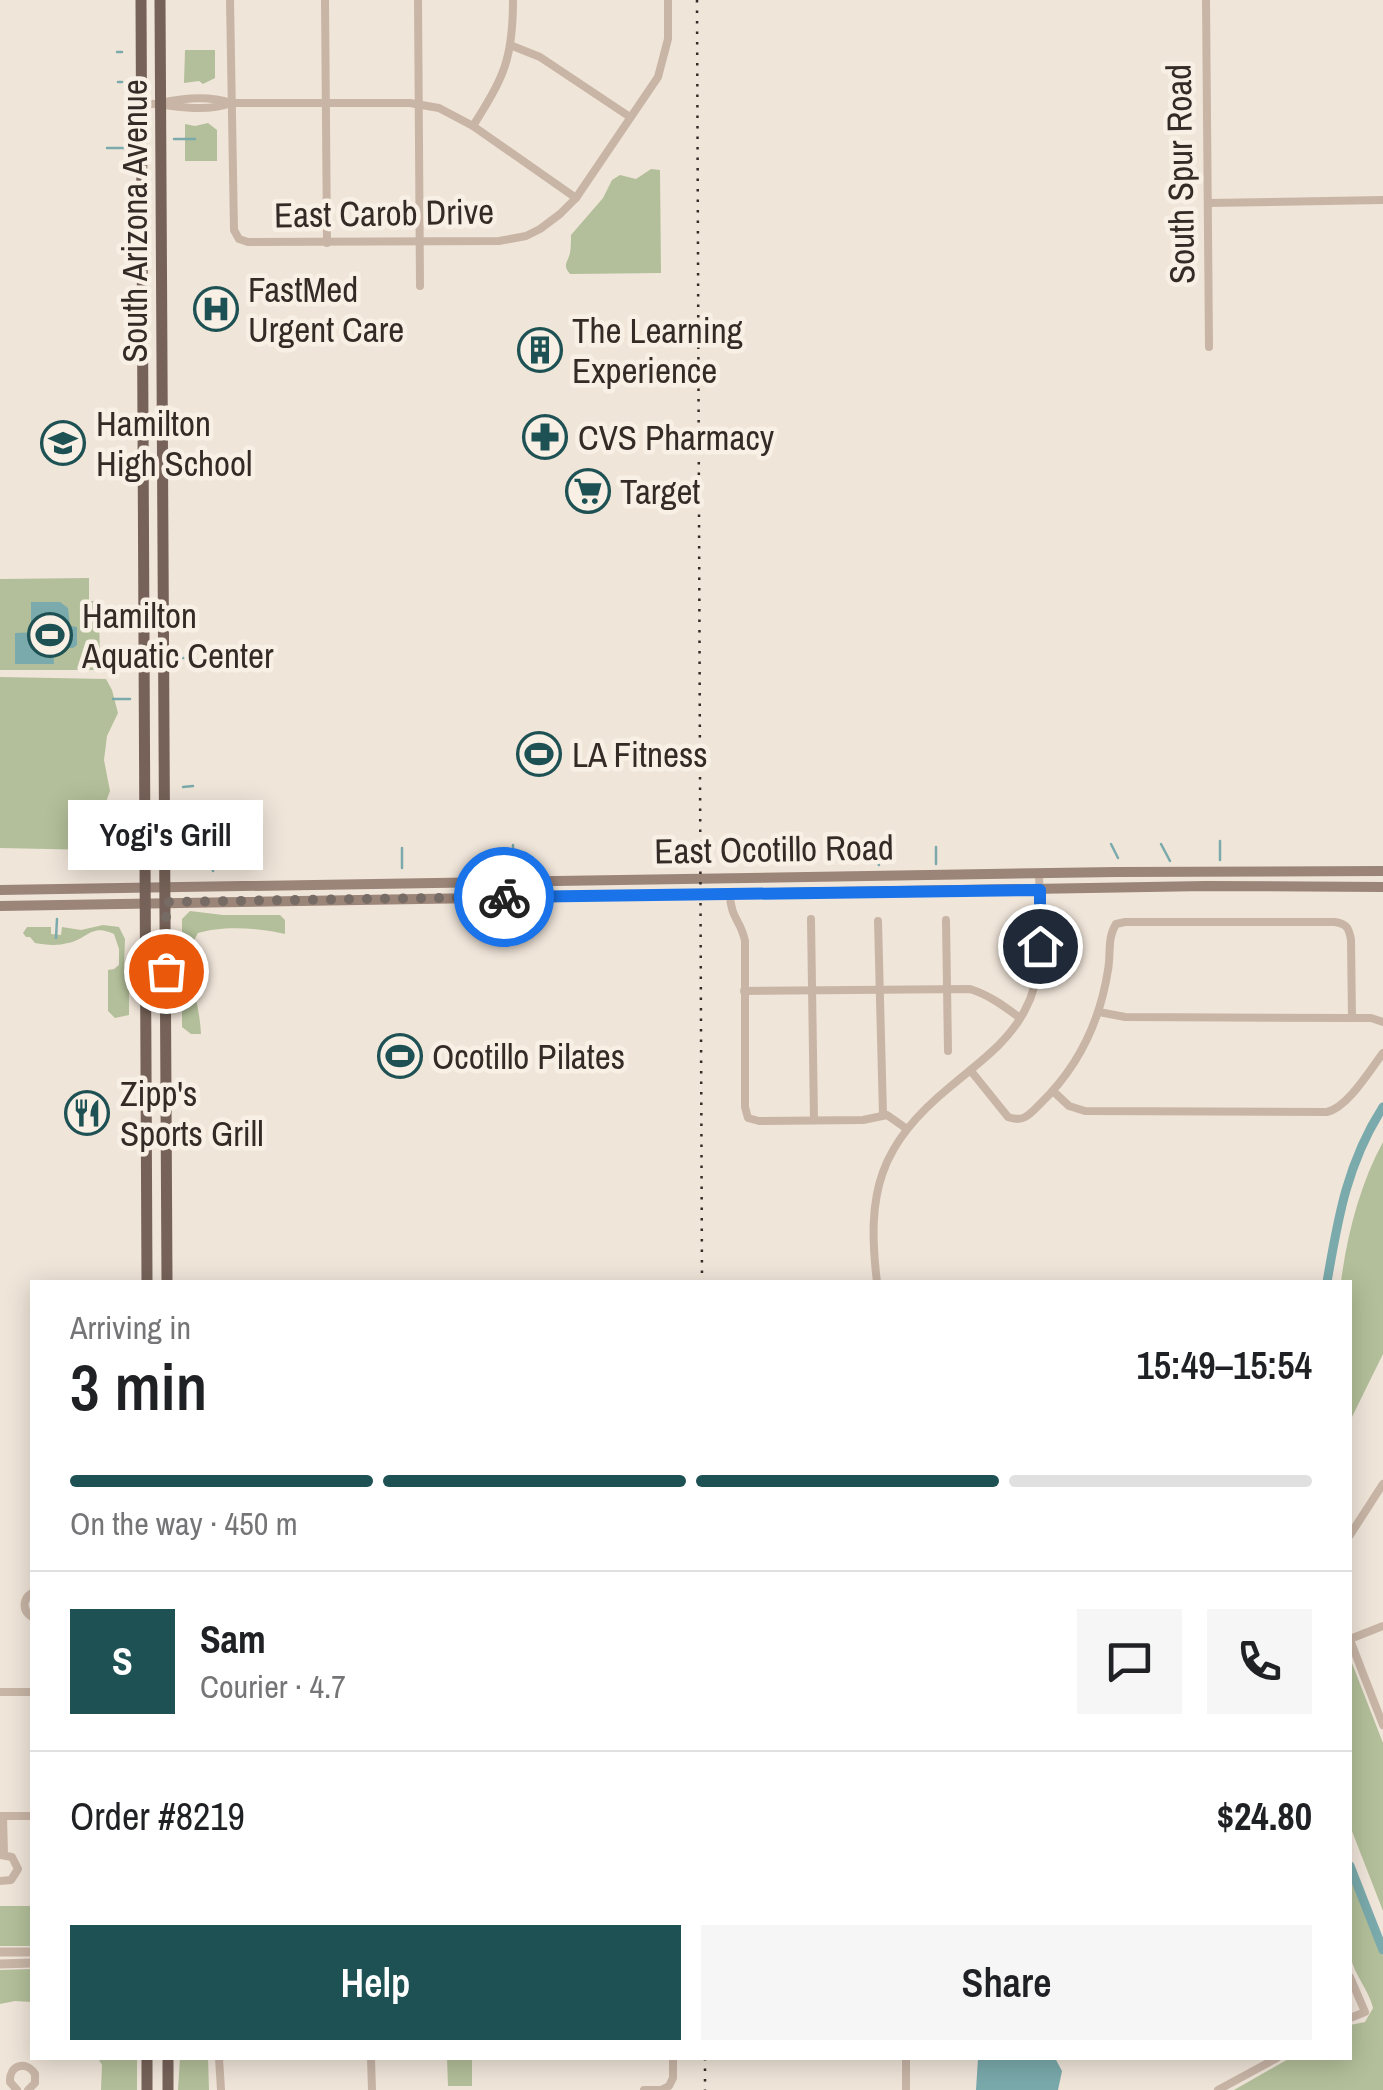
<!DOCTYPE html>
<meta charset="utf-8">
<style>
:root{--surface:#fff;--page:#f6f6f6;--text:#202124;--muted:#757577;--line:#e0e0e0;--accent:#1e5154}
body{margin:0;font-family:"Archivo Narrow",sans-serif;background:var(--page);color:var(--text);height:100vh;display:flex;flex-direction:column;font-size:38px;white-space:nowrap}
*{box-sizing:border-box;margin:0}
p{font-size:32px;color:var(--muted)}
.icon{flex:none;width:55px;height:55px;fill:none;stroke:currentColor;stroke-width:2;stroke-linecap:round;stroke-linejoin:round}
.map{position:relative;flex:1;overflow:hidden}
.side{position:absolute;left:30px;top:1280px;width:1322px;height:780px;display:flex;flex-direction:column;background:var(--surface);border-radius:0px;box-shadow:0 5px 25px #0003}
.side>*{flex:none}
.pin{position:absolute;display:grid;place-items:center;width:85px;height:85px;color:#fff;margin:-42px;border:5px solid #fff;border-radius:50%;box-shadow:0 2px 10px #0007}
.courier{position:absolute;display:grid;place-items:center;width:100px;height:100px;margin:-50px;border:8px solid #1a73e8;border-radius:50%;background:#fff;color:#222;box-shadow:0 2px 12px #0007}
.bubble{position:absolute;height:70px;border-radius:0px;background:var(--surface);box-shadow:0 5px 25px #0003;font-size:32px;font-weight:600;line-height:70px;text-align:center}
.overview em{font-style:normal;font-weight:600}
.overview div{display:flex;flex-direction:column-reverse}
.overview{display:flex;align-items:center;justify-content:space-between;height:170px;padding:0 40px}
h1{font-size:65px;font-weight:600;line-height:75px}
.bar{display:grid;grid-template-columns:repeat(4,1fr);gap:15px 10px;align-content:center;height:120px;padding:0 40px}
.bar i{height:12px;border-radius:8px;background:var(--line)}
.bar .selected{background:var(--accent)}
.bar p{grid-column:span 4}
.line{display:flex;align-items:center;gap:25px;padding:0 40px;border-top:2px solid var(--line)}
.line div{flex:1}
.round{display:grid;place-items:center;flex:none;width:105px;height:105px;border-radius:0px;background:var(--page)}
.action{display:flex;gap:20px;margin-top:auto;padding:20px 40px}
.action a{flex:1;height:115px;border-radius:0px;background:var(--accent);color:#fff;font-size:40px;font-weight:600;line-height:115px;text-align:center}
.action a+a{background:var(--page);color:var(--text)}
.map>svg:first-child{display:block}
.green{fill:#b3bf9a}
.water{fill:#7aaaac}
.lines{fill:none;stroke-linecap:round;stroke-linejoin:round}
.stream{stroke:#7aaaac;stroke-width:2.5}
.canal{stroke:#7aaaac;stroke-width:9}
.minor{stroke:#c8b5a6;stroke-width:8}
.tertiary{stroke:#c8b5a6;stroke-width:9}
.secondary{stroke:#9b8478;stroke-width:10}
.primary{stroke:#766258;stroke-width:11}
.rail{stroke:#342b27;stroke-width:2.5;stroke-dasharray:2.5 8;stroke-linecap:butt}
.done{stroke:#766c65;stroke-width:10;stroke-dasharray:0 18}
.route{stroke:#1a73e8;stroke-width:12}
.labels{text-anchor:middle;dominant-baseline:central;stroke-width:9;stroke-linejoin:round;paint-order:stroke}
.street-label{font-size:35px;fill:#342b27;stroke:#f8f0e5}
.poi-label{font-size:35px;fill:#342b27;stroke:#f8f0e5;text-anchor:start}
</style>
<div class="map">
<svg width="1383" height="2090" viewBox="0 0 1383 2090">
<rect width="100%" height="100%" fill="#f0e5d9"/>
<g class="green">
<path d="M185,50H215V78L203,84L199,81L184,83Z"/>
<path d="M208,123L217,130V161H185V124L195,126Z"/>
<path d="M651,169L660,170L661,273L570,274C562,265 568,262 570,253C571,247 571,240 571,235L603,198L612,180L620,175L636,179Z"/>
<path d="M89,578V601H99L100,670H0V579Z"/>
<path d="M0,677L106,679L112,690L118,713L107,736L104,760L110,791L102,813L95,850L0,848Z"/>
<path d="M190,911L223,915H280L285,920V934C260,928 223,925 198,933L193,942L199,968L195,969L191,975C195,996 200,1013 201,1034H191L182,1027V919Z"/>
<path d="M103,925L119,927L125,939L124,966L129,974V1015L115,1018L108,1011V970L114,969L119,965V949L114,934C91,923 88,939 68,943C58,946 45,945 35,943L30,937H26L23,933L27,927H51V934L61,935L62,927L81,930Z"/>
<path d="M1383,1142V1354L1350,1421V1282H1341C1347,1235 1360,1184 1383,1142Z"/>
<path d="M1350,1658L1383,1743V1911L1350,1826Z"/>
<path d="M1350,1872L1383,1956V2090H1234L1290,2058H1350V2025L1365,2022L1373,2008C1369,1990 1354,1975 1350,1955C1346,1934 1350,1895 1350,1872Z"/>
<rect x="0" y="1906" width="32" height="40"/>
<path d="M32,1969V2002L15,2001L0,2004V1970Z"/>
<path d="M98,2058H137V2090H101L102,2065Z"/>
<path d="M180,2058H208L209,2090H178Z"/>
<path d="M447,2058H472V2086H448Z"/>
</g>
<g class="water">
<path d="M31,602H60L68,608L70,626L77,627V645L73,648H64V644H59V641H46L45,637L39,643L40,648H53L54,664H15V633L39,632V626H31Z"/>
<path d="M978,2058H1055L1062,2071L1058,2090H976Z"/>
</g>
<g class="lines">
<g class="stream">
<path d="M117,52H122"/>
<path d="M118,82H122"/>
<path d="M174,139H195"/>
<path d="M107,148H127"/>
<path d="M115,609H130"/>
<path d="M117,656H131"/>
<path d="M182,658H192"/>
<path d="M113,699H130"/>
<path d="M183,787L193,786"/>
<path d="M1220,841V860"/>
<path d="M1111,844L1118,858"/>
<path d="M1161,844L1170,861"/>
<path d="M936,847V864"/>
<path d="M402,848V868"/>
<path d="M867,850L879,865"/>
<path d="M213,851V871"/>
<path d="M513,870V845"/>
<path d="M56,938L57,919"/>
</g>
<g class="canal">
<path d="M1327,1282C1338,1218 1347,1163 1383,1107"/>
<path d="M1350,1866L1383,1950"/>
</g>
<g class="minor">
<path d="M230,0L234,230L239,239L248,242L499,241L526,236L540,229L560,214L576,198L658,77L668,39V0"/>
<path d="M325,0L327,243"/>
<path d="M418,0L420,286"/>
<path d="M1206,0L1209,347"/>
<path d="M510,45L540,57L630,117"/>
<path d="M140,103C171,104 201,114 231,103"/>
<path d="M160,103C183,98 208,95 231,103H410L439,108L473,126L576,198"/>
<path d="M473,126C504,77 513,59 513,0"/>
<path d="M1208,203L1383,200"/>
<path d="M730,893C730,918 741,920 745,941V1107L748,1118L759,1121L863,1120L887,1115L907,1129"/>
<path d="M811,919L814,1120"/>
<path d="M946,920L948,1051"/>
<path d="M878,921L883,1115"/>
<path d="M744,991L970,989C989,995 1004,1006 1020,1018"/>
<path d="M1352,1018H1371L1383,1022"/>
<path d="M971,1071L1008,1117C1024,1123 1030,1114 1041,1103C1078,1067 1100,1021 1108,970C1111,954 1107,938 1116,924L1125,922H1335C1347,924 1349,928 1351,940L1352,1018L1125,1017L1099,1012"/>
<path d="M1053,1091L1069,1106L1085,1111L1327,1112C1348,1107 1370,1070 1383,1053"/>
<path d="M877,1282C866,1192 879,1145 951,1086C978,1063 1008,1043 1025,1010C1047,969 1040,917 1039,873"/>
<path d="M1350,1535L1383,1484"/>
<path d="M32,1593C22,1599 22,1611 32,1617"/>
<path d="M1350,1639L1383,1626"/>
<path d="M1350,1640L1383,1725"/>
<path d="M0,1692H32"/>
<path d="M0,1816H32"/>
<path d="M3,1816L4,1855"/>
<path d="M0,1855L12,1857L18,1869L11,1880L0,1881"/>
<path d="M1350,1977L1365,2012L1350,2018"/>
<path d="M219,2058L221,2090"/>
<path d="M371,2058L372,2090"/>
<path d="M17,2090L10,2082C9,2065 26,2060 35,2074V2083L28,2090"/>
<path d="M644,2090H661L669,2086L673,2078V2058"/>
<path d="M906,2090V2058"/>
<path d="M1218,2090L1277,2058"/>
</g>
<g class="tertiary">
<path d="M0,1952H32"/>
<path d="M0,1964L32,1963"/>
</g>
<g class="secondary">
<path d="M0,890L1116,872L1383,871"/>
<path d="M0,906L1206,886L1383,887"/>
</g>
<g class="primary">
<path d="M141,0L147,1282"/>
<path d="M160,0L167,1282"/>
<path d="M147,2090V2058"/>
<path d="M168,2090V2058"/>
</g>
<g class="rail">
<path d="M697,0L702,1282"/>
<path d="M705,2058V2090"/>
</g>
</g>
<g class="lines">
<path class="done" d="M166,971V902L504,897"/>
<path class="route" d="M504,897L1040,890V946"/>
</g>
<defs>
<g id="hospital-ring" transform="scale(2.25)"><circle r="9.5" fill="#f8f0e5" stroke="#1e5154" stroke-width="1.5"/><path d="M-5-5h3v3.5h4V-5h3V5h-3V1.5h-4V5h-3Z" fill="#1e5154"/></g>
<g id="building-ring" transform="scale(2.25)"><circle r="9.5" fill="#f8f0e5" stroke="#1e5154" stroke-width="1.5"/><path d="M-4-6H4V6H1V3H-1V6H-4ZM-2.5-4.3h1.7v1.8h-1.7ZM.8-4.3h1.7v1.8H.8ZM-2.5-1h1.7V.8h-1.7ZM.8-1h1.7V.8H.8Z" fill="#1e5154"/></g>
<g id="pharmacy-ring" transform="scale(2.25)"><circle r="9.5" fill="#f8f0e5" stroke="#1e5154" stroke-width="1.5"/><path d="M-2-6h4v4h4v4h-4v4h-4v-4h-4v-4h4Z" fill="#1e5154"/></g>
<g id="school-ring" transform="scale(2.25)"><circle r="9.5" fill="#f8f0e5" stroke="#1e5154" stroke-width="1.5"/><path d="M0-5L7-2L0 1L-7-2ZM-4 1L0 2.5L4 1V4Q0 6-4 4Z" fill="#1e5154"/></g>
<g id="supermarket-ring" transform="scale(2.25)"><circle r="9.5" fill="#f8f0e5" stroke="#1e5154" stroke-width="1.5"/><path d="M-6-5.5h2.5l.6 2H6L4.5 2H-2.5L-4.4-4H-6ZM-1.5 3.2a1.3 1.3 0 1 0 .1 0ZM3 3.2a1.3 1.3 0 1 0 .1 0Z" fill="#1e5154"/></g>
<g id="stadium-ring" transform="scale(2.25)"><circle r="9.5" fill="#f8f0e5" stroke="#1e5154" stroke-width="1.5"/><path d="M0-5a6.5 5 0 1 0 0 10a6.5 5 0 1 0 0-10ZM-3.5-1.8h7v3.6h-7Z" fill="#1e5154"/></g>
<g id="restaurant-ring" transform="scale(2.25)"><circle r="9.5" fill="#f8f0e5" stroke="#1e5154" stroke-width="1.5"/><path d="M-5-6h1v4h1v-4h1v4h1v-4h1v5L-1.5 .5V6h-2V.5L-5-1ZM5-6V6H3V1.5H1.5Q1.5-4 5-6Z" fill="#1e5154"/></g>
</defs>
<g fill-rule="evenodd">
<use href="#hospital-ring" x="216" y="309"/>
<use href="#building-ring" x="540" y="350"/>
<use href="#pharmacy-ring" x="545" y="437"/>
<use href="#school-ring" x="63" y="443"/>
<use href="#supermarket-ring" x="588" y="491"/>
<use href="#stadium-ring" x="50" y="635"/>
<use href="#stadium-ring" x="539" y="754"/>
<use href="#stadium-ring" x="400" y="1056"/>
<use href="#restaurant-ring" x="87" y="1113"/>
</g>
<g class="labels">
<g class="street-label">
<text transform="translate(1180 174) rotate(-91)">South Spur Road</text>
<text transform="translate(384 213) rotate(-1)">East Carob Drive</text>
<text transform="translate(134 221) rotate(-90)">South Arizona Avenue</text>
<text transform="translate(774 849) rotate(-1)">East Ocotillo Road</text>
</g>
<g class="poi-label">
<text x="248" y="289">FastMed<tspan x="248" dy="40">Urgent Care</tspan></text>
<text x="572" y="330">The Learning<tspan x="572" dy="40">Experience</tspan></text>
<text x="96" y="423">Hamilton<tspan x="96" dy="40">High School</tspan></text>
<text x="578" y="437">CVS Pharmacy</text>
<text x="620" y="491">Target</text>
<text x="82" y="615">Hamilton<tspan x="82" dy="40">Aquatic Center</tspan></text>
<text x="572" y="754">LA Fitness</text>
<text x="432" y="1056">Ocotillo Pilates</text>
<text x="120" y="1093">Zipp's<tspan x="120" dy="40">Sports Grill</tspan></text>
</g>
</g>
</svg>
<div class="pin" style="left:166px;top:971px;background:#ea580c"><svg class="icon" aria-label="bag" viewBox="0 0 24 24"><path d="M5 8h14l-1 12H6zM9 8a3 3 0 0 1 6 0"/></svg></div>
<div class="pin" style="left:1040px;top:946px;background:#1f2937"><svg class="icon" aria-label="home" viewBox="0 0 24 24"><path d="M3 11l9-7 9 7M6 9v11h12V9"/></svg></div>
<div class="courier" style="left:504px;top:897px"><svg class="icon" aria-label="bike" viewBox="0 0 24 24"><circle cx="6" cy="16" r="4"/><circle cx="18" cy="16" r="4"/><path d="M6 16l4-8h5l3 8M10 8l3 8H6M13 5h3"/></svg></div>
<div class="bubble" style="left:68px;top:800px;width:195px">Yogi's Grill</div>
<section class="side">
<div class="overview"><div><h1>3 min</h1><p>Arriving in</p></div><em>15:49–15:54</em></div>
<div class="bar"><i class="selected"></i><i class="selected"></i><i class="selected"></i><i></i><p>On the way · 450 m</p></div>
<div class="line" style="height:180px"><b class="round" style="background:var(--accent);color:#fff">S</b><div><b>Sam</b><p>Courier · 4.7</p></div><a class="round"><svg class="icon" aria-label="chat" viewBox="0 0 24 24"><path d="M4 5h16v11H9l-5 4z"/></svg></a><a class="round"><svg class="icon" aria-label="phone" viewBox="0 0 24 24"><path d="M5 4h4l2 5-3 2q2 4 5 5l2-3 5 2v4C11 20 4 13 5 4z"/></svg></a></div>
<div class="line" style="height:130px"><div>Order #8219</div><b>$24.80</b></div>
<div class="action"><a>Help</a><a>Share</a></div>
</section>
</div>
